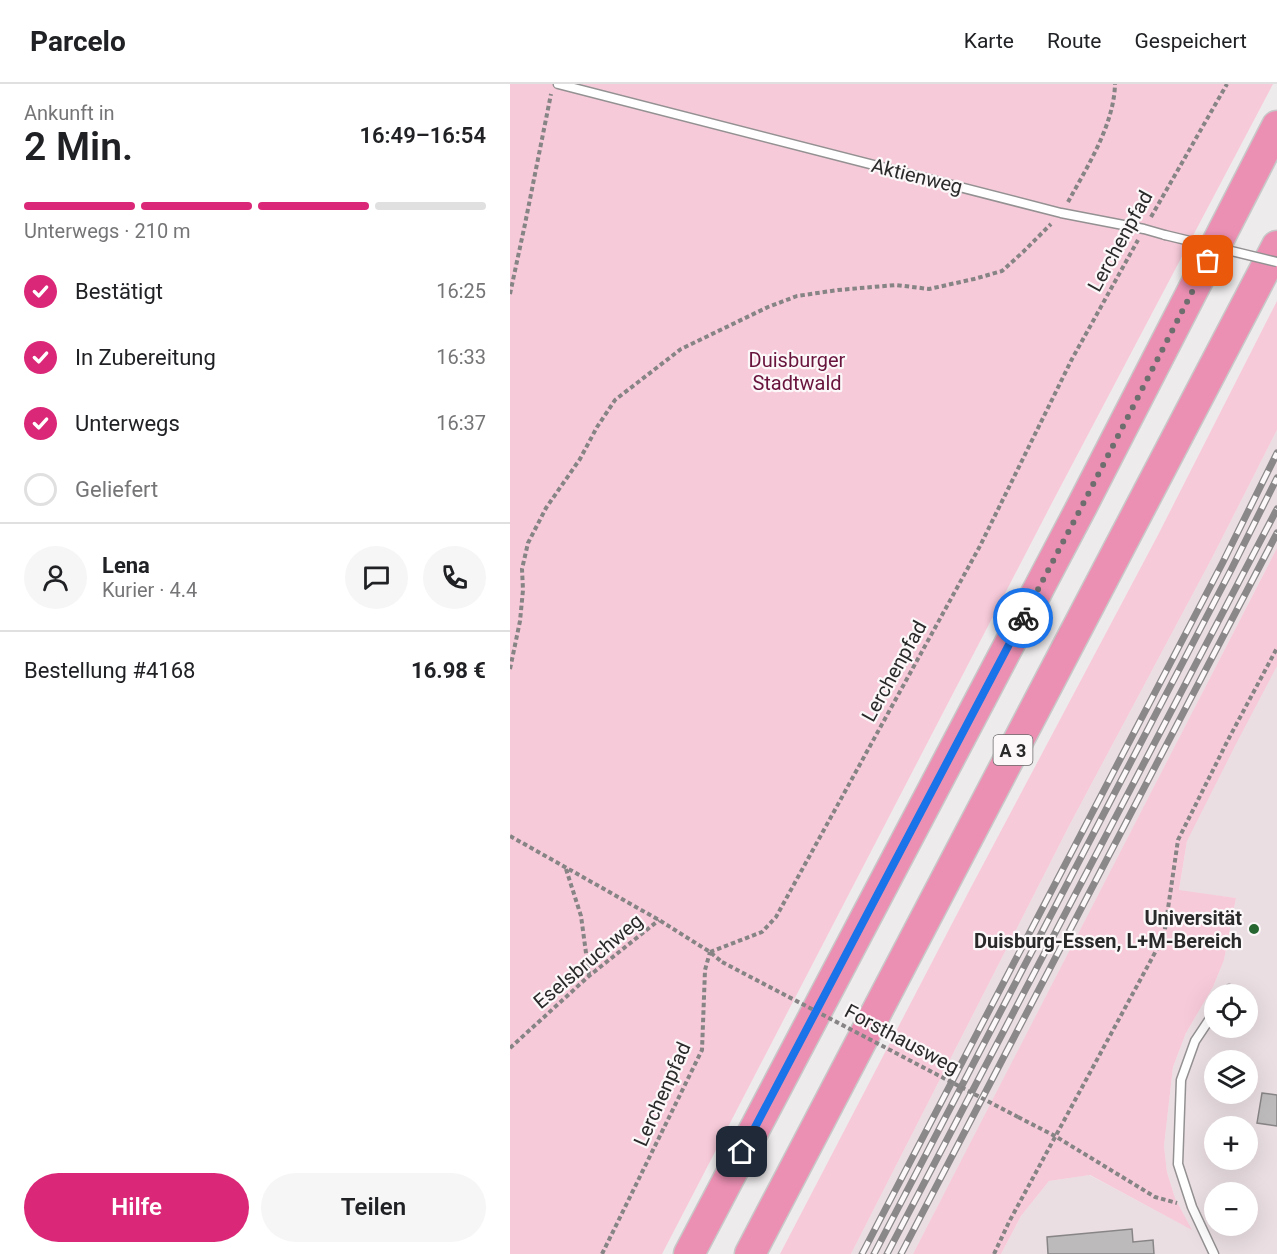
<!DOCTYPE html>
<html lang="de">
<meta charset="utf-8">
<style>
:root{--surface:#fff;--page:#f6f6f6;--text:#202124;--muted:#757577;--line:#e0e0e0;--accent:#db2777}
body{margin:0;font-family:Roboto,sans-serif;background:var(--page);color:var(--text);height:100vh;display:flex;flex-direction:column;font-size:22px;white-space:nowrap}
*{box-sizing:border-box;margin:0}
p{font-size:20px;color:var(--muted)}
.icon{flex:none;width:33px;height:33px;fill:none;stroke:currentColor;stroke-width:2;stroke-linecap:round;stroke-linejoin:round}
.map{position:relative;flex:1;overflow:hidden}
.drawer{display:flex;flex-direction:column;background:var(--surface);width:510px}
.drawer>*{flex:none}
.controls{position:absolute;left:694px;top:900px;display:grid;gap:12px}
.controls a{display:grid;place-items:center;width:54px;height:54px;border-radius:50%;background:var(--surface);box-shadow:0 6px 24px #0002;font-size:30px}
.pin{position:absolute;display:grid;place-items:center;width:51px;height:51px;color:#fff;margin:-26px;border-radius:12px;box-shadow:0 3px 9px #0006}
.courier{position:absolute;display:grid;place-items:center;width:60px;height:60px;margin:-30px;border:4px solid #1a73e8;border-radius:50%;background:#fff;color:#222;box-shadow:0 2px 8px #0007}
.summary em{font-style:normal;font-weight:600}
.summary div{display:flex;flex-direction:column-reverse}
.summary{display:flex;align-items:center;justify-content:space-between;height:102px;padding:0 24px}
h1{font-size:39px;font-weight:600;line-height:45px}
.bar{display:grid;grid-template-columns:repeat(4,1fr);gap:9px 6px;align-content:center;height:72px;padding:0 24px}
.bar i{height:8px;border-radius:4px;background:var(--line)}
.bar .selected{background:var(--accent)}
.bar p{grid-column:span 4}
.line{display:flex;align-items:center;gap:15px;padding:0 24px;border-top:2px solid var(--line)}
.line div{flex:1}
.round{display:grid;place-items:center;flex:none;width:63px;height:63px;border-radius:32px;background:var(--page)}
ol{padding:0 24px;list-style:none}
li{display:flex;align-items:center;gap:18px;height:66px}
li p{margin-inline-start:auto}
li .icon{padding:6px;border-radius:50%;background:var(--accent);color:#fff;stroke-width:4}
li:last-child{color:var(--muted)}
li i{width:33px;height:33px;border:3px solid var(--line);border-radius:50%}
.action{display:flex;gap:12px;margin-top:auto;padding:12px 24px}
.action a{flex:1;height:69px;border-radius:36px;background:var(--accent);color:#fff;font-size:24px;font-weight:600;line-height:69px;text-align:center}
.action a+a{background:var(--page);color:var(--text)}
header{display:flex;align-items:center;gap:36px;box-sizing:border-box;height:84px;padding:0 30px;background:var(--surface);border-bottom:2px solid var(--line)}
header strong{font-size:28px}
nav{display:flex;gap:33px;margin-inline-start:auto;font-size:21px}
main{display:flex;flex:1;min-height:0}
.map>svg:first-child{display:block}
.built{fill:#eadee2;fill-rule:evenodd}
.green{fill:#f7cad9}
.building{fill:#bdbabb;stroke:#888586;stroke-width:1.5}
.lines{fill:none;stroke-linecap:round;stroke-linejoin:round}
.service-casing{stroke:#949192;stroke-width:11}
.motorway-casing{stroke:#c8c8c8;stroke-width:33}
.path{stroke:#868485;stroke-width:4;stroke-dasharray:4.5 3;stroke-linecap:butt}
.service{stroke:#fff;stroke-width:8}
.motorway{stroke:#ec90b3;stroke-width:30}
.rail-casing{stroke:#8a8888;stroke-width:7}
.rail{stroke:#fcf8f9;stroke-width:4.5;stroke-dasharray:14;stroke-linecap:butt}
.service-bridge-casing{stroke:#949192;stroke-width:11;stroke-linecap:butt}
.path-bridge{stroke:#868485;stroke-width:4;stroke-dasharray:4.5 3;stroke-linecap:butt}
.service-bridge{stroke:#fff;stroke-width:8}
.done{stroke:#6f6e6e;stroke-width:6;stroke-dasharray:0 10.8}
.route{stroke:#1a73e8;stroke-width:8}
.poi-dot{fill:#276630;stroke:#fcf8f9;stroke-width:2}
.labels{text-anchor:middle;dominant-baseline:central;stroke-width:4.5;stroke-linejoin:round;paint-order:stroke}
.shield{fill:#fcf8f9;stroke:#6a6868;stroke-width:1.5}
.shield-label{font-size:18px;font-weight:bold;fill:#2b2a2a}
.street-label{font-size:20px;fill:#2b2a2a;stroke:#fcf8f9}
.park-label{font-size:20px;fill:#68143d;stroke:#fcf8f9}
.poi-label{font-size:20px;font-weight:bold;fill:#2b2a2a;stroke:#fcf8f9;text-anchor:end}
</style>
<header>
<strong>Parcelo</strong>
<nav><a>Karte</a><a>Route</a><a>Gespeichert</a></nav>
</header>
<main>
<section class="drawer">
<div class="summary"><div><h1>2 Min.</h1><p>Ankunft in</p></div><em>16:49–16:54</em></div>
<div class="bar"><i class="selected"></i><i class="selected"></i><i class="selected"></i><i></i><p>Unterwegs · 210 m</p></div>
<ol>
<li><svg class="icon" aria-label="check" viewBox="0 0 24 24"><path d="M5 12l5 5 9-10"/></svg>Bestätigt<p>16:25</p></li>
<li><svg class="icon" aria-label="check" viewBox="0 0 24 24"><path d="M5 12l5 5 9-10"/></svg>In Zubereitung<p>16:33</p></li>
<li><svg class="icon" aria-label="check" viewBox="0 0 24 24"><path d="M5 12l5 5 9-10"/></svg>Unterwegs<p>16:37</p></li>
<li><i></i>Geliefert</li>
</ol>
<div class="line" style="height:108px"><a class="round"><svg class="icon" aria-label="person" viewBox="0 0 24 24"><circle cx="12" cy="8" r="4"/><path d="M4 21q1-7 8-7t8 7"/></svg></a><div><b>Lena</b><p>Kurier · 4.4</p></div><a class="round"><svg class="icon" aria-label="chat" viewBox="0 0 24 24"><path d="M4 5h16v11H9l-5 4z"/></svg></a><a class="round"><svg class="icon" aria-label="phone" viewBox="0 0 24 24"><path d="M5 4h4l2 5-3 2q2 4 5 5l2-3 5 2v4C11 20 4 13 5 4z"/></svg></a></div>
<div class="line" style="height:78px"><div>Bestellung #4168</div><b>16.98 €</b></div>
<div class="action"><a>Hilfe</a><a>Teilen</a></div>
</section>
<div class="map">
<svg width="767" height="1170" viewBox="0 0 767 1170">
<rect width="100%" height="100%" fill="#eeebec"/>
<g class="built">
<path d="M767,346V464L472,1038L403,1170H341L559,742L703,472Z"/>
<path d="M767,554V1170H491L511,1132L539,1097L579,1091L681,1145L665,1114L657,1088L654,1062L663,983L676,949L703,903L714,876L726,814L669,807L677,757L665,749ZM705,910H738V944H705ZM705,976H738V1010H705ZM705,1042H738V1076H705ZM705,1108H738V1142H705Z"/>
</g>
<g class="green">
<path d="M0,0H763L544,415L152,1170H0Z"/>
<path d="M767,217V346L703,472L559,742L341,1170H270L458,809L648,451Z"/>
<path d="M767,464V582L727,658L677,757L669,806L726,814L714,876L703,903L676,949L663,983L654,1062L657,1088L665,1114L682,1146L580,1091L539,1097L511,1132L491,1170H403Z"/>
</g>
<g class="building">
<path d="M752,1009L767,1011V1042L747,1039Z"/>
<path d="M622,1145L623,1158L643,1156L644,1170H538L537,1153Z"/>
</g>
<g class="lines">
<g class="service-casing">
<g id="service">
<path d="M48,0L551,129L634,145L655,151"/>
<path d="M716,910L719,905"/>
<path d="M704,1170L682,1123L668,1080L671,996L685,957L705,927"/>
</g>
</g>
<g class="motorway-casing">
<g id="motorway">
<path d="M179,1170L572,422L767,42"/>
<path d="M240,1170L767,162"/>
</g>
</g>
<g class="path">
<path d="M558,118C577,83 604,41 605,0"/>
<path d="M641,133L717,0"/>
<path d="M0,210L15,140L41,10"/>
<path d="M0,585L10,537L13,506L12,485L18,459L36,424L70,375L87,343L105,316L171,265L258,223L287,212L328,206L386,201L419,205L464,195L492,187L513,168L541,140"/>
<path d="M0,752L149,836L200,868L212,878"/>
<path d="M56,785L71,832L79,891"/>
<path d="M200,868L252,848L266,833L470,462L562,275L628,156"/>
<path d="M0,964L79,892L149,836"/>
<path d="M508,1033L545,1052L645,1113L667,1119"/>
<path d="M92,1170L192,966L195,886L200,868"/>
<path d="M484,1170L499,1138L654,852L668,756L718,656L767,564"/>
</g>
<use href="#service" class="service"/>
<use href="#motorway" class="motorway"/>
<g class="rail-casing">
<g id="rail">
<path d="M352,1170L713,478L767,369"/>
<path d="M364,1170L721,486L767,394"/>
<path d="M377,1170L767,425"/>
<path d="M391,1170L767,449"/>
</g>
</g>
<use href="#rail" class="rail"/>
<g class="service-bridge-casing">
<path id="service-bridge" d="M655,151L767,178"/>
</g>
<path class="path-bridge" d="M212,878L508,1033"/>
<use href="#service-bridge" class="service-bridge"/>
</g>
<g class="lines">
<path class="done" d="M513,534L572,422L698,177"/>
<path class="route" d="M232,1068L513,534"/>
</g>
<circle class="poi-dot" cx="744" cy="845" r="6"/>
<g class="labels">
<rect class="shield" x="483.5" y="651" width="39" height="30" rx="4.5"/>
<g class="shield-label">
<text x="503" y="666">A 3</text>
</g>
<g class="street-label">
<text transform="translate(407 92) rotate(14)">Aktienweg</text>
<text transform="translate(610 157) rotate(-61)">Lerchenpfad</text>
<text transform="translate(384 587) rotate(-61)">Lerchenpfad</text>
<text transform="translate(78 877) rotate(-40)">Eselsbruchweg</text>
<text transform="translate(392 955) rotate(28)">Forsthausweg</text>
<text transform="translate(152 1010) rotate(-66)">Lerchenpfad</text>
</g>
<g class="park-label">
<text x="287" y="276">Duisburger<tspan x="287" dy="23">Stadtwald</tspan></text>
</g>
<g class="poi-label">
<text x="732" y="834">Universität<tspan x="732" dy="23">Duisburg-Essen, L+M-Bereich</tspan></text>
</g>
</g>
</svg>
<div class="controls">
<a><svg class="icon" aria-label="locate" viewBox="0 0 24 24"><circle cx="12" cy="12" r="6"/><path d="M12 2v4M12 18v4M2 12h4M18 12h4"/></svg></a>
<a><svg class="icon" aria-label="layers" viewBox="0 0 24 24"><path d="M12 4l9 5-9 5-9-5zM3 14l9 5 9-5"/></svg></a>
<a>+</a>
<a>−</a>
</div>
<div class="pin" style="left:698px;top:177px;background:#ea580c"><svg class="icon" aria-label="bag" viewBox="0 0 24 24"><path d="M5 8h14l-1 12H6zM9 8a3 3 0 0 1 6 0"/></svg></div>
<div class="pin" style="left:232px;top:1068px;background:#1f2937"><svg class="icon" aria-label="home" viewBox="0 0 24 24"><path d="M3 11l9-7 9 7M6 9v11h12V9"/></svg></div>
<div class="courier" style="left:513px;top:534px"><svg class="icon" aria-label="bike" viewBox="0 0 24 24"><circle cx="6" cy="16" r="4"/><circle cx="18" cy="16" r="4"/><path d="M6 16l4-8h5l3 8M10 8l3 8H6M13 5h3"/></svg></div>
</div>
</main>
